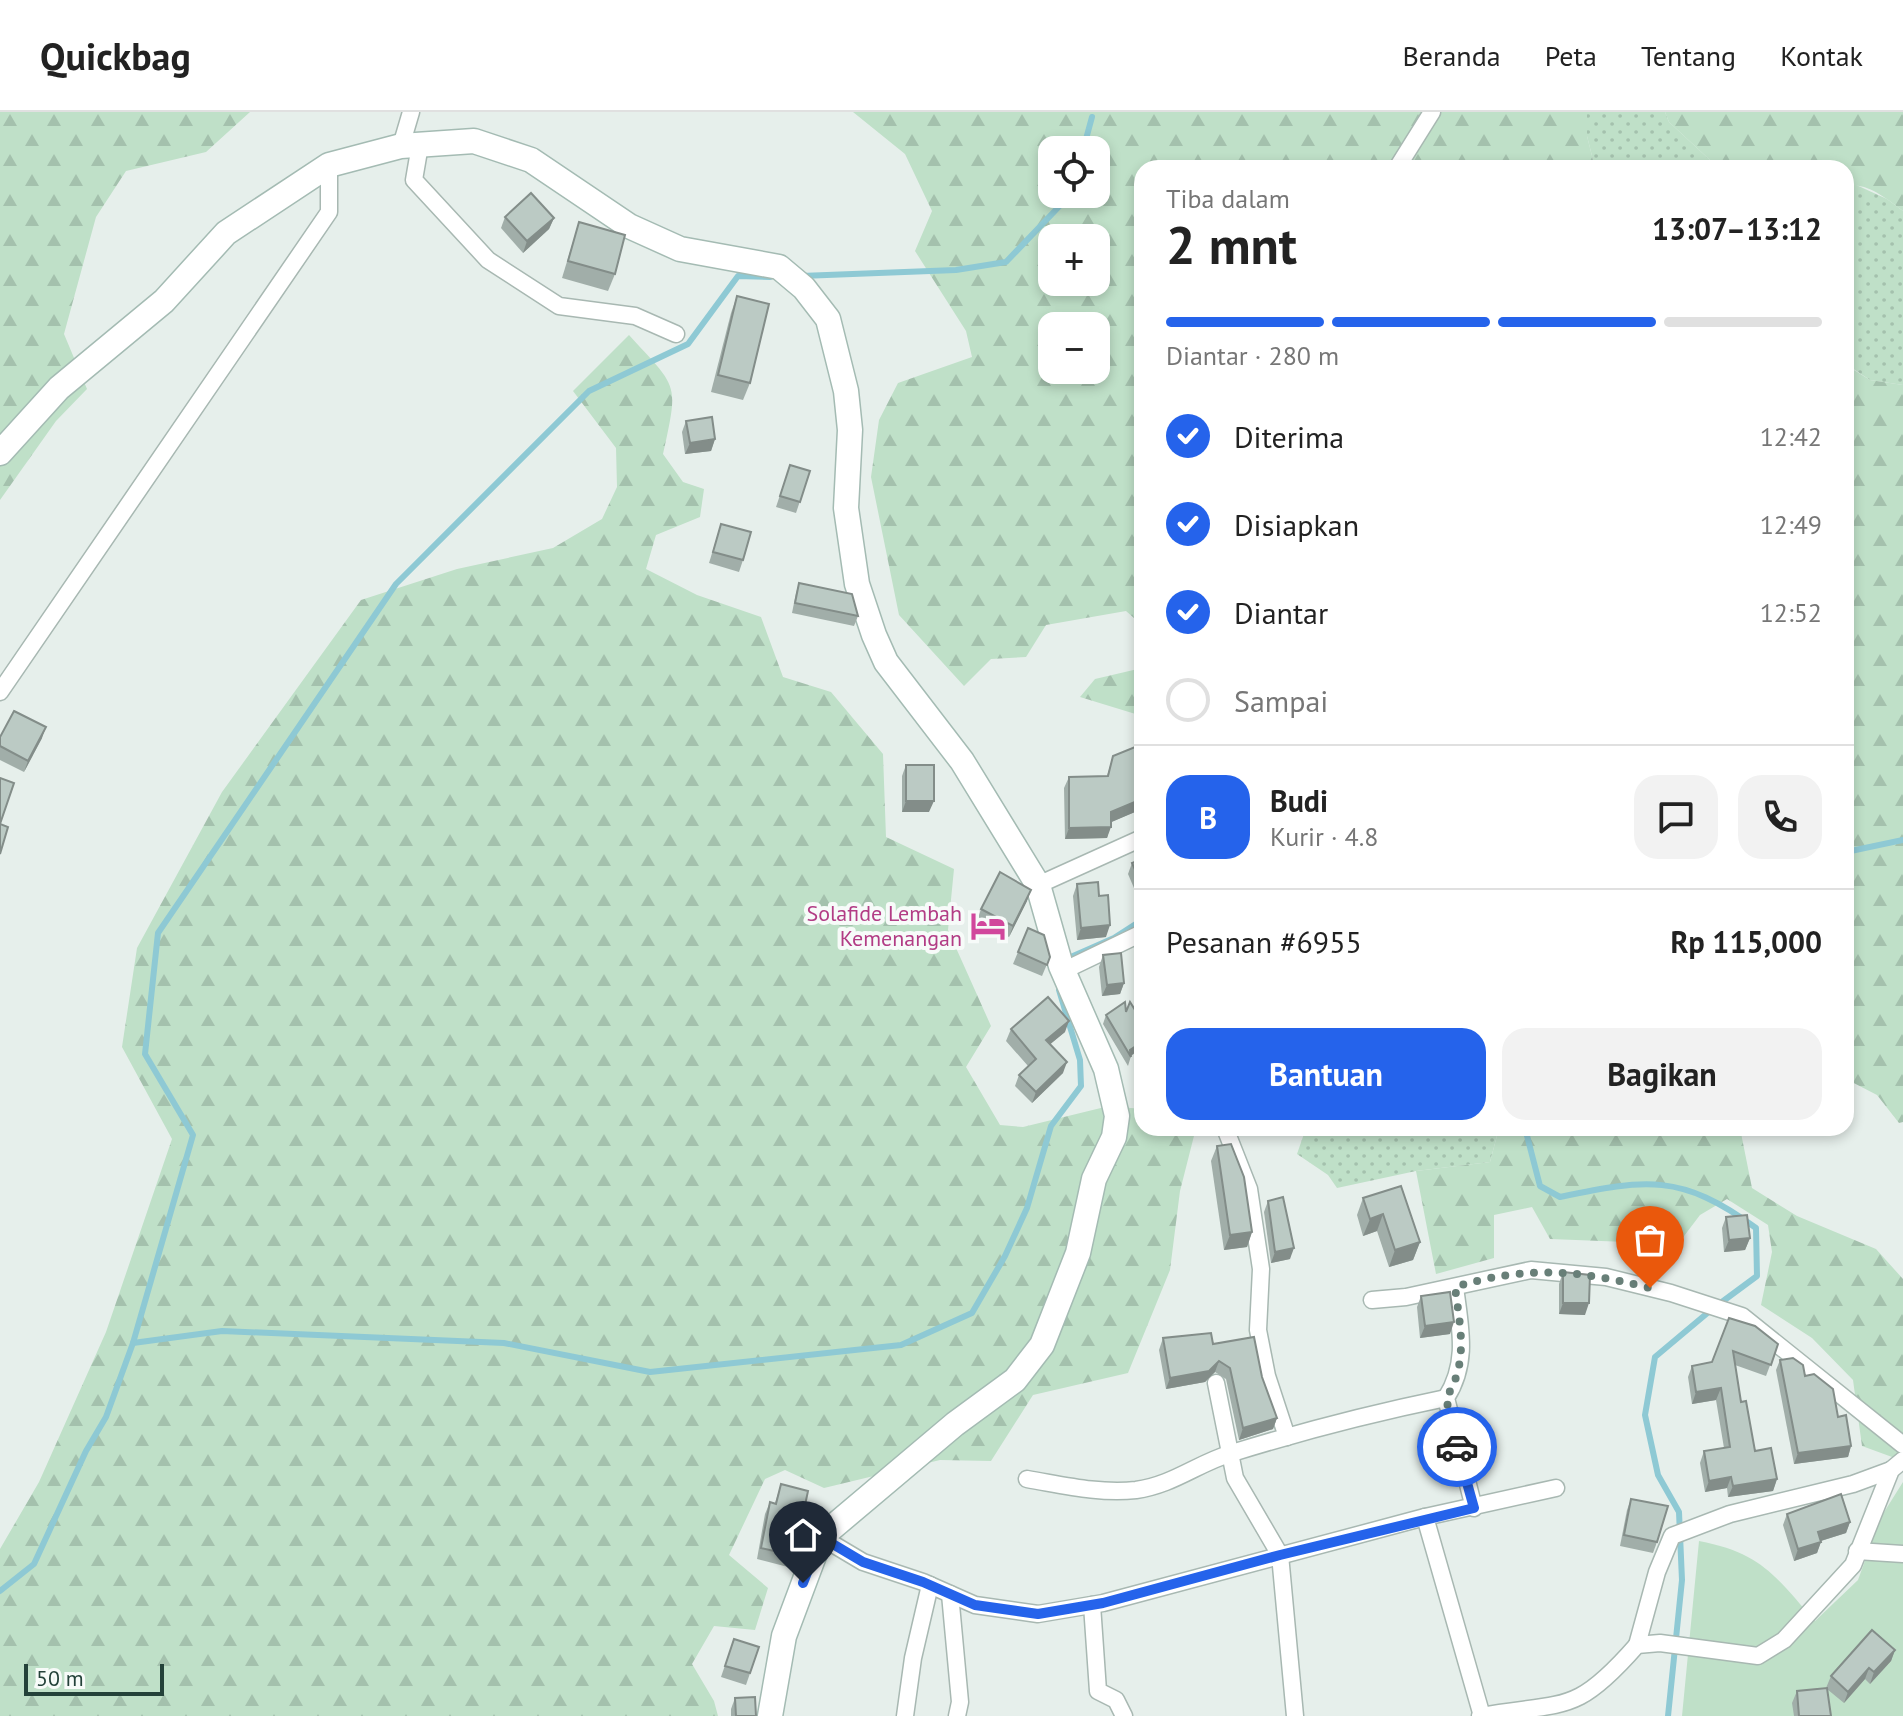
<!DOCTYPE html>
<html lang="id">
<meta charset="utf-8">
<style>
:root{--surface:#fff;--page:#f2f2f2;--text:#222;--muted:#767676;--line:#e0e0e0;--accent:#2563eb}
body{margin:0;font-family:"PT Sans",sans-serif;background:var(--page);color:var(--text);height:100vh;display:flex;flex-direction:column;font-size:30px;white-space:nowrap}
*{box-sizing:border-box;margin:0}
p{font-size:26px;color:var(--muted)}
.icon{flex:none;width:44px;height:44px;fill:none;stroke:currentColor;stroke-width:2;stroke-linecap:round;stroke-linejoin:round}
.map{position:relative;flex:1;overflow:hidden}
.sheet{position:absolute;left:1134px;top:48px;width:720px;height:976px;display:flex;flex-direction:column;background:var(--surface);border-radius:24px;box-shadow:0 4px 12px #0003}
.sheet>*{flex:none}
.controls{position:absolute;left:1038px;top:24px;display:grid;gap:16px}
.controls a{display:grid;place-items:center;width:72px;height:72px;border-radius:16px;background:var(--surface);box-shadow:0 4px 12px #0003;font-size:40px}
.scale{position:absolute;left:24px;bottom:20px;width:140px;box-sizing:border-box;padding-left:8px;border:4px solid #24423a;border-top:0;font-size:22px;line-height:28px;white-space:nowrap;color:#24423a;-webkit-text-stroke:6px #f7fbf9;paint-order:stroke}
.pin{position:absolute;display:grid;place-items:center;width:68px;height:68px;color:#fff;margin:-82px -34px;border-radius:50% 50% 50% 0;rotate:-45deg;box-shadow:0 0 8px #0007}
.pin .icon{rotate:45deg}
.courier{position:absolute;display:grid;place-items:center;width:80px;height:80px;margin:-40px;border:6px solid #2563eb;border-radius:50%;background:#fff;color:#222;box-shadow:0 2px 10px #0007}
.summary em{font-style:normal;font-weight:700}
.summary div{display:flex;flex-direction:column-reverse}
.summary{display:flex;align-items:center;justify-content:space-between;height:136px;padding:0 32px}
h1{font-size:52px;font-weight:700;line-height:60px}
.bar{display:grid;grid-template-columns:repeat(4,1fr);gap:12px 8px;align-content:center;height:96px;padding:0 32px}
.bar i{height:10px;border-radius:6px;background:var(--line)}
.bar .selected{background:var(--accent)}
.bar p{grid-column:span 4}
.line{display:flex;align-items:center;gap:20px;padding:0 32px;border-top:2px solid var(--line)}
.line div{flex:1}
.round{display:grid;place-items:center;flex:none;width:84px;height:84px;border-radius:24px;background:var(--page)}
ol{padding:0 32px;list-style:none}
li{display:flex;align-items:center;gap:24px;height:88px}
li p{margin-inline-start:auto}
li .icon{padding:8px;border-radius:50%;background:var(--accent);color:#fff;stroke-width:4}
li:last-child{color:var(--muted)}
li i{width:44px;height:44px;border:4px solid var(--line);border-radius:50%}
.primary-button{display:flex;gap:16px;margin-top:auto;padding:16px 32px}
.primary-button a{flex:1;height:92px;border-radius:24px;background:var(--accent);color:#fff;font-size:32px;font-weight:700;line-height:92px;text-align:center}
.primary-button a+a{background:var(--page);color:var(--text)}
header{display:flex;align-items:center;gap:48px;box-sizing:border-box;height:112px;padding:0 40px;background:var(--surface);border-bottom:2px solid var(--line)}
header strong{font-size:38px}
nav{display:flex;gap:44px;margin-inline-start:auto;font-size:28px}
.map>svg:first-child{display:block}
.grass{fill:url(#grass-dots)}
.forest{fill:url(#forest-firs);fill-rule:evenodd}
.park{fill:#bfe0c8}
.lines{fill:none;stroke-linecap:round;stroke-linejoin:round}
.stream{stroke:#8ec9d4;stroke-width:6}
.street-casing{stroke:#a8b8b2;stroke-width:19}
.secondary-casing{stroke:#a4bbb3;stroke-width:27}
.street{stroke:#fff;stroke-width:16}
.secondary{stroke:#fff;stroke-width:24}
.wall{fill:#a1aea9}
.shaded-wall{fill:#838d89}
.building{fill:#bbcac4;stroke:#838d89;stroke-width:2}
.done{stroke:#687f78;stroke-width:8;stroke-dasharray:0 14.4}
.route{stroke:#2563eb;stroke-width:10}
.labels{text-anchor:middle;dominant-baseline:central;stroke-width:8;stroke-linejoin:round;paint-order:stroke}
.hotel-label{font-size:22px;fill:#b23c85;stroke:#f7fbf9;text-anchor:end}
</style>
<header>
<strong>Quickbag</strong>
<nav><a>Beranda</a><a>Peta</a><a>Tentang</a><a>Kontak</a></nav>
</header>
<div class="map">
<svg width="1903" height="1604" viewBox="0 0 1903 1604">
<defs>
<pattern id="grass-dots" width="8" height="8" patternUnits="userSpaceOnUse" patternTransform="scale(2)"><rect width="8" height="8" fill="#bfe0c8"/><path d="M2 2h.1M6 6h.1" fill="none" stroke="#a4c1ad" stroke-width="1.8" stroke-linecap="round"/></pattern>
<pattern id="forest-firs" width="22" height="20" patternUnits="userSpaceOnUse" patternTransform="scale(2)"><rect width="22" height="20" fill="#bfe0c8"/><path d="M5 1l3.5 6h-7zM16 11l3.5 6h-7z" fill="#a4c1ad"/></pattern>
</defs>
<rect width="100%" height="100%" fill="#e6efeb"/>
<g class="grass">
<path d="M1587,0H1665L1669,10L1710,48L1712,56H1595L1587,24Z"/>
<path d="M1854,72L1887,87L1903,99V273L1870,268L1846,252V75Z"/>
<path d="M1306,1016H1499L1490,1050L1416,1059L1337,1076L1328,1063L1297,1042Z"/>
</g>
<g class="forest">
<path d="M0,0H250L206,40L126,59L96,105L64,222L87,277L56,309L0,388Z"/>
<path d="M853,0H1587V24L1595,56H1142V513L1126,499L1046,513L1026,545L991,547L964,574L899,503L871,365L879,308L898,271L972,245L966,219L915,139L932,99L905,42ZM1052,38H1096V82H1052ZM1052,126H1096V170H1052ZM1052,214H1096V258H1052Z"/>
<path d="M1665,0H1903V99C1888,88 1865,68 1846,75V56H1712L1710,48L1669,10Z"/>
<path d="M629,223C678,277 679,269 663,342L683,370L704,377L700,405L656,423L646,457L697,483L761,505L783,565L831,580L883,642L886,725L954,757L948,818L991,914L966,955L1000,1013L1023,1015L1109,994L1142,997V1016H1196L1180,1079L1170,1158L1128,1261L1033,1283L991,1349L940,1348L824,1376L785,1358L765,1367L729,1443L768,1476L755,1518L714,1514L692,1552L714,1589L718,1604H0V1437L39,1370L106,1220L172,1027L122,935L137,836L222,680L361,488L457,457L553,436L602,407L617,375L616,336L573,279Z"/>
<path d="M1846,253L1870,268L1903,273V1010L1899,1011L1877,983L1846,967Z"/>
<path d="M1142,556V604L1080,585L1095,567Z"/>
<path d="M1499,1016H1740L1752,1076L1797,1104L1876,1137L1903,1167V1349L1862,1334L1853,1268L1812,1226L1761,1193L1772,1140L1768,1113L1727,1087L1700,1103L1678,1132L1550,1127L1532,1095L1494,1103V1146L1436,1162L1416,1059L1490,1050Z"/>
</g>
<path class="park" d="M1903,1370V1604H1682L1699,1429C1762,1441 1775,1464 1815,1509L1858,1468L1881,1405Z"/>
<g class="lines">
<g class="stream">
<path d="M1083,38L1092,5"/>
<path d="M801,164L956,158L1006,150L1071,82"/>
<path d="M1846,740L1903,728"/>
<path d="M1064,848L1114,826L1142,808"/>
<path d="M1525,1016L1540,1074L1560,1085C1646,1067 1681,1061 1756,1116L1757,1164L1711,1198L1655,1245L1645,1303L1658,1363L1679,1400L1682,1468L1668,1604"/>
<path d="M133,1231L222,1219L504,1231L650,1260L901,1233L972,1201L1005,1144L1027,1096L1051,1014L1081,974L1080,948L1059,878"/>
<path d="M0,1479L34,1452L86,1339L106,1305L133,1231L193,1023L145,942L158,821L396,472L589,279L688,232L738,164L770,165"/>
</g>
<g class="street-casing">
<g id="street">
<path d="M420,33L414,68L488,148L559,194L635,204L676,222"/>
<path d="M401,34L411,0"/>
<path d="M1397,56L1432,0"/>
<path d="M0,580L329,100V53"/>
<path d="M1038,773L1142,726"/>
<path d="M1063,859L1142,821"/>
<path d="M1225,1016L1249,1077L1261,1157L1258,1218L1267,1264L1287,1325"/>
<path d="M1455,1175C1460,1215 1469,1250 1446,1286L1474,1396"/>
<path d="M1372,1188L1406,1185L1531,1158L1606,1165L1671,1181L1742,1204L1903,1333"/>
<path d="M1216,1271L1235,1366L1280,1443L1295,1604"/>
<path d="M1027,1367C1063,1373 1099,1382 1136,1378C1173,1373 1198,1351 1232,1341C1303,1319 1373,1301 1446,1286"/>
<path d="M1425,1405L1482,1604"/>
<path d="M821,1425L863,1450L923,1470L975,1493L1038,1502L1103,1491L1425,1405L1556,1376"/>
<path d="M1857,1439L1903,1442"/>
<path d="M950,1482L960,1590L957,1604"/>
<path d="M1092,1493L1098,1579L1116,1588L1124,1604"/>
<path d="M1637,1533L1657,1460L1672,1424L1730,1402L1853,1372L1891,1358"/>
<path d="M905,1604L913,1546L930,1473"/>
<path d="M1480,1604C1566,1589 1575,1604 1637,1533L1660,1531L1758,1544L1784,1528L1853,1453L1891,1358L1903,1348"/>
</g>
</g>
<g class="secondary-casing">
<path id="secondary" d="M0,341L59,276L164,189L226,121L329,53L401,34L474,29L531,48L629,114L680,137L779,155L804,176L828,207L846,279L850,318L846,396L857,472L874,523L886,550L962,649L1038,773L1061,854L1106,957L1117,1004L1114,1025L1094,1067L1078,1141L1042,1233L1015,1268L955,1312L821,1425L784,1524L770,1604"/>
</g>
<use href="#street" class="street"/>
<use href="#secondary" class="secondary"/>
</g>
<g class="wall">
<path d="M505,105L554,106L549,117L523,141L501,116Z"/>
<path d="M579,110L615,162L608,179L562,166Z"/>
<path d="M737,184L750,271L743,288L711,280L731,201Z"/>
<path d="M686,309L715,327L711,339L685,342L682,320Z"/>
<path d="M790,353L810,359L796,401L776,395Z"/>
<path d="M721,412L743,448L739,460L709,451Z"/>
<path d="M799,471L858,504L854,514L792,501L796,481Z"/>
<path d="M0,625L42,626L24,660L0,648Z"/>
<path d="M1113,644L1142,697L1111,710L1107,726L1065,727L1064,676L1069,665L1107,664Z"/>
<path d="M906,653L929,700H902V664Z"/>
<path d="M1142,747V780L1137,783L1128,762L1132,751Z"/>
<path d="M1077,772L1106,825L1077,828L1073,784Z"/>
<path d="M1027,789L1009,825L977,809L981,797Z"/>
<path d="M1018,840L1050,845L1042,864L1013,852Z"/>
<path d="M1103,843L1124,871L1120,882L1102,884L1099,855Z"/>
<path d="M1142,850V868L1137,867Z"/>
<path d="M1126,900L1142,909V936L1131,944L1128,954L1103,912L1106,903Z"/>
<path d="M1011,917L1065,920L1050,932L1063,961L1032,991L1015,974L1019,963L1028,954L1006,929Z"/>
<path d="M1217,1034L1252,1120L1247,1135L1224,1138L1211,1049Z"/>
<path d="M1363,1086L1420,1130L1413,1148L1389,1155L1377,1119L1363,1124L1357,1103Z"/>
<path d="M1268,1089L1290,1147L1271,1151L1264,1100Z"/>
<path d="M1726,1105L1750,1126L1745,1138L1724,1140L1722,1116Z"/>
<path d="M1563,1160L1585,1203L1559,1202V1172Z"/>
<path d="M1421,1184L1450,1222L1420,1226L1417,1195Z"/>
<path d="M1729,1206L1778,1232L1766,1264L1735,1253L1741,1290L1755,1339L1777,1367L1773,1379L1728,1385L1727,1376L1705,1380L1700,1351L1704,1339L1724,1336L1716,1288L1692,1292L1688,1265L1692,1254L1712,1250Z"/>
<path d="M1163,1226L1213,1232L1262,1265L1277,1306L1273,1317L1239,1328L1226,1267L1215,1260L1205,1270L1166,1277L1159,1238Z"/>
<path d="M1780,1248L1805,1264L1838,1305L1851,1334L1848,1345L1794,1352L1776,1258Z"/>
<path d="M781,1372L804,1398L806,1422L802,1434L795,1433L788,1455L757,1447L765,1402L770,1390L775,1391Z"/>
<path d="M1631,1387L1657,1430L1653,1441L1620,1434L1627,1398Z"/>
<path d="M1787,1402L1850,1410L1846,1421L1821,1429L1817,1441L1794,1449L1783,1413Z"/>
<path d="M734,1527L759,1535L746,1573L721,1565Z"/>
<path d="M1895,1538L1891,1549L1870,1572L1865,1567L1844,1591L1827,1577L1831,1604H1794L1792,1591L1797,1579L1826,1576L1831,1564Z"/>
<path d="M735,1586L756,1604H731V1597Z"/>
</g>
<g class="shaded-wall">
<path d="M554,106L549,117L523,141L527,129Z"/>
<path d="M715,327L711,339L685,342L690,331Z"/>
<path d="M46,615L42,626L24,660L28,649Z"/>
<path d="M1142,687V697L1107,712L1111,700Z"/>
<path d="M906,689H934L929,700H902Z"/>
<path d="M1111,715L1107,726L1065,727L1069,716Z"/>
<path d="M1141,771H1142V780L1137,783Z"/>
<path d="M1031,778L1027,789L1009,825L1013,814Z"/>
<path d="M1110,813L1106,825L1077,828L1081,816Z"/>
<path d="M1124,871L1120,882L1102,884L1107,873Z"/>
<path d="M1069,909L1065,920L1042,939L1046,928Z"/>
<path d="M1142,930V936L1130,944V938Z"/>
<path d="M1067,950L1063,961L1032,991L1036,980Z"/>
<path d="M1383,1102L1377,1119L1363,1124L1370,1107Z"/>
<path d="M1252,1120L1247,1135L1224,1138L1230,1123Z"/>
<path d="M1750,1126L1745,1138L1724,1140L1729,1128Z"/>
<path d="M1420,1130L1413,1148L1389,1155L1395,1138Z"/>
<path d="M1294,1136L1290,1147L1271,1151L1275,1140Z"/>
<path d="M1563,1191H1589L1585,1203L1559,1202Z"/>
<path d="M1454,1210L1450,1222L1420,1226L1425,1214Z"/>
<path d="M1219,1249L1215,1260L1205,1270L1166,1277L1170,1266Z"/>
<path d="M1721,1276L1716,1288L1692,1292L1696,1280Z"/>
<path d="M1277,1306L1273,1317L1239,1328L1243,1316Z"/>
<path d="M1851,1334L1848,1345L1794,1352L1798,1341Z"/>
<path d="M1731,1365L1727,1376L1705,1380L1709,1369Z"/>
<path d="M1777,1367L1773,1379L1728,1385L1733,1374Z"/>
<path d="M1850,1410L1846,1421L1814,1431L1818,1420Z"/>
<path d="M1821,1430L1817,1441L1794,1449L1798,1437Z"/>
<path d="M1895,1538L1891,1549L1870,1572L1874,1560Z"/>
<path d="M1869,1556L1865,1567L1844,1591L1848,1580Z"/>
</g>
<g class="building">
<path d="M531,81L554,106L527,129L505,105Z"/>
<path d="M579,110L625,123L615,162L568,149Z"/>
<path d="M737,184L769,192L750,271L718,263Z"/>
<path d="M712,305L715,327L690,331L686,309Z"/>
<path d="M790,353L810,359L800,390L780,384Z"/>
<path d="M721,412L751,420L743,448L713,440Z"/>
<path d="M799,471L852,482L858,504L795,491Z"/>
<path d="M14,599L46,615L28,649L0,634V625Z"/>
<path d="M1140,633L1142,638V687L1111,700V715L1069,716V665L1108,664L1113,644Z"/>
<rect x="906" y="653" width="28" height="36"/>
<path d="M0,666L14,671L0,712L8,715L0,742Z"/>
<path d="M1142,747V771H1141L1132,751Z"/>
<path d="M1000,760L1031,778L1013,814L981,797Z"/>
<path d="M1098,770L1099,784L1108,783L1110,813L1081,816L1077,772Z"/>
<path d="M1028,816L1044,823L1050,845L1047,853L1018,840Z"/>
<path d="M1121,841L1124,871L1107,873L1103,843Z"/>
<path d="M1048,885L1069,909L1046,928L1067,950L1036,980L1019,963L1036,947L1011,917Z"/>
<path d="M1125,890L1126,900L1130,890L1142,909V930L1130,938L1131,945L1106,903Z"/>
<path d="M1231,1032L1244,1065L1252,1120L1230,1123L1217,1034Z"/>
<path d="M1401,1074L1420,1130L1395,1138L1383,1102L1370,1107L1363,1086Z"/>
<path d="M1283,1085L1294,1136L1275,1140L1268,1089Z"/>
<path d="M1747,1103L1750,1126L1729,1128L1726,1105Z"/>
<path d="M1563,1160L1590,1163L1589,1191H1563Z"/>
<path d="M1450,1180L1454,1210L1425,1214L1421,1184Z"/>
<path d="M1729,1206L1755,1214L1778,1232L1771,1253L1733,1239L1741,1290L1746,1289L1755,1339L1771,1336L1777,1367L1733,1374L1731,1365L1709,1369L1704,1339L1730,1335L1721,1276L1696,1280L1692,1254L1712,1250Z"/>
<path d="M1211,1221L1213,1232L1254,1225L1262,1265L1277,1306L1243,1316L1230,1256L1219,1249L1209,1259L1170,1266L1163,1226Z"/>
<path d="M1793,1246L1803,1253L1805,1264L1814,1262L1833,1277L1838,1305L1846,1303L1851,1334L1798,1341L1780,1248Z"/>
<path d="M781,1372L808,1379L804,1398L811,1400L806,1422L797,1421L792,1443L761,1436L770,1390L776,1392Z"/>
<path d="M1841,1382L1850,1410L1818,1420L1821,1430L1798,1437L1787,1402Z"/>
<path d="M1631,1387L1668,1394L1657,1430L1624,1423Z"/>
<path d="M1872,1518L1895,1538L1874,1560L1869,1556L1848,1580L1831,1564Z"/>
<path d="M734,1527L759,1535L750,1561L725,1554Z"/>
<path d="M1827,1576L1831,1604H1799L1797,1579Z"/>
<path d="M755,1585L756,1604H736L735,1586Z"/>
</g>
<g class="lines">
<path class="done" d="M1457,1335L1446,1286C1469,1250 1460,1215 1455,1175C1527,1153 1578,1158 1650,1176"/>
<path class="route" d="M803,1471L821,1425L863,1450L923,1470L975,1493L1038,1502L1103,1491L1280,1443L1474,1396L1457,1335"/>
</g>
<defs>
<g id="hotel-bare" transform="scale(2.76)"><path d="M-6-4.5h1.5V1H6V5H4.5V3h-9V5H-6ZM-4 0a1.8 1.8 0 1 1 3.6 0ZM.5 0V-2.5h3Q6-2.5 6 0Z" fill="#d1479c" stroke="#f7fbf9" stroke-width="2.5" paint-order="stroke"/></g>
</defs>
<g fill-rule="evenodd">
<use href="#hotel-bare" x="988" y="814"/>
</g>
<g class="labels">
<g class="hotel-label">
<text x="962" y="801">Solafide Lembah<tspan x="962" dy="25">Kemenangan</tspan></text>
</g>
</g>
</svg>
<div class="controls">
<a><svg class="icon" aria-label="locate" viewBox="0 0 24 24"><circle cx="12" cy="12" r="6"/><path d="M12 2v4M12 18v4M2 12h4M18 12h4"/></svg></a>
<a>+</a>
<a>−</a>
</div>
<div class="scale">50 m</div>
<div class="pin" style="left:1650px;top:1176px;background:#ea580c"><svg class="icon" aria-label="bag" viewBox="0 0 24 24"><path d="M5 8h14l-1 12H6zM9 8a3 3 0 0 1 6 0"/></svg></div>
<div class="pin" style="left:803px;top:1471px;background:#1f2937"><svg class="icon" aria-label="home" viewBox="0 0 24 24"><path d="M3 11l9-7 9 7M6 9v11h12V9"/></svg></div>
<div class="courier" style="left:1457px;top:1335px"><svg class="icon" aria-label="car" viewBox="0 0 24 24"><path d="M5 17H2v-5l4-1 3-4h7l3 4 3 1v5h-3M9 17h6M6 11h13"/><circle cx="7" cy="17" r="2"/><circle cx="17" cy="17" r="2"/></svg></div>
<section class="sheet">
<div class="summary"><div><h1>2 mnt</h1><p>Tiba dalam</p></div><em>13:07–13:12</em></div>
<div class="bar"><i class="selected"></i><i class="selected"></i><i class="selected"></i><i></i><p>Diantar · 280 m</p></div>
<ol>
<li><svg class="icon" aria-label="check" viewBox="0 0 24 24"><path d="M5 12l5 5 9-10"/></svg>Diterima<p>12:42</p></li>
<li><svg class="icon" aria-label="check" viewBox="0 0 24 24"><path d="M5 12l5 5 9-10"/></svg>Disiapkan<p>12:49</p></li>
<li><svg class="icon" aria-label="check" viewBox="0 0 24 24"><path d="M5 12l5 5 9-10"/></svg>Diantar<p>12:52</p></li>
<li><i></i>Sampai</li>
</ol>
<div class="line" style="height:144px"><b class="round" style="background:var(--accent);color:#fff">B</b><div><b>Budi</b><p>Kurir · 4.8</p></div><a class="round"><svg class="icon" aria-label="chat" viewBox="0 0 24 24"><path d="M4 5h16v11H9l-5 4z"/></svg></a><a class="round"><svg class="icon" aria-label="phone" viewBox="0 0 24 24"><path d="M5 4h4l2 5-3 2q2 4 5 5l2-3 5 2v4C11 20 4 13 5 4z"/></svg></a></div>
<div class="line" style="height:104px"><div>Pesanan #6955</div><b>Rp 115,000</b></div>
<div class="primary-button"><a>Bantuan</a><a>Bagikan</a></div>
</section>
</div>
